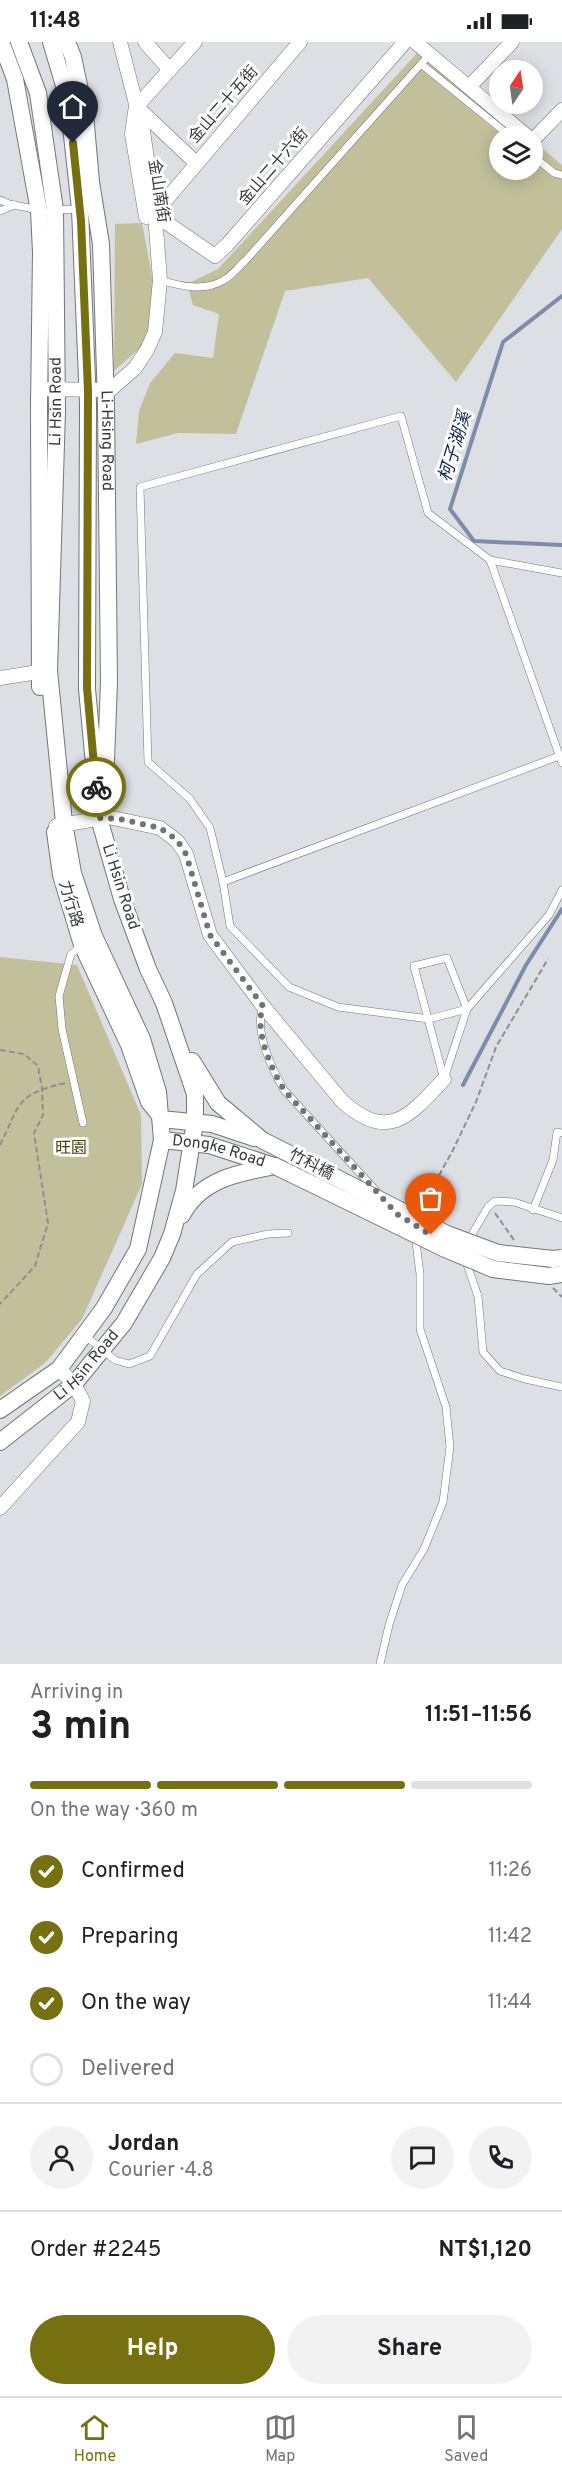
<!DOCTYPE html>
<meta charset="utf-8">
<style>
:root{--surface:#fff;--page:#f2f2f2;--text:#202124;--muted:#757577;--line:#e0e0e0;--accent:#767010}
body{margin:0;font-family:Overpass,"Noto Sans TC",sans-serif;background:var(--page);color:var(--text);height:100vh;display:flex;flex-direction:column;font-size:22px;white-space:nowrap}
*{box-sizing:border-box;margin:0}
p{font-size:20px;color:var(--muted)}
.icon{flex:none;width:33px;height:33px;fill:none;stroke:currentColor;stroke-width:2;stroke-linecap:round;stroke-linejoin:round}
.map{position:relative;height:1622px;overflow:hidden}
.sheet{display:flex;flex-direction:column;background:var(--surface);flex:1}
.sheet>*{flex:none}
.needle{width:39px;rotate:13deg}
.fabs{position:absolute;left:489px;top:18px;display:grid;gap:12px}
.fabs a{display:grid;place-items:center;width:54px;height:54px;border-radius:50%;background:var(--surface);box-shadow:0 3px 15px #0003;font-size:30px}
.pin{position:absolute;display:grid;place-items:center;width:51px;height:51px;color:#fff;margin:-62px -26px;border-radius:50% 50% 50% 0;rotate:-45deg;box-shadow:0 0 6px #0007}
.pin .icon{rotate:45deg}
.courier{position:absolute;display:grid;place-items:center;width:60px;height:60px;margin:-30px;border:4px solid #767010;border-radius:50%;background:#fff;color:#222;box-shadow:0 2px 8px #0007}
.head em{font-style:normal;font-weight:700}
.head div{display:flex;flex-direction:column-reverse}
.head{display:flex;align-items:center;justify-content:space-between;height:102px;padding:0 30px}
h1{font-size:39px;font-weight:700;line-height:45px}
.bar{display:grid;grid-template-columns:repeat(4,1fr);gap:9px 6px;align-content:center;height:72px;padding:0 30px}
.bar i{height:8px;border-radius:4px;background:var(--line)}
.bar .current{background:var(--accent)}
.bar p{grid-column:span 4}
.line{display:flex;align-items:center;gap:15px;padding:0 30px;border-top:2px solid var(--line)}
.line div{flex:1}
.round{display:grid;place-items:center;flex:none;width:63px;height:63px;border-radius:32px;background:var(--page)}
ol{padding:0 30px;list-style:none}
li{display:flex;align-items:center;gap:18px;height:66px}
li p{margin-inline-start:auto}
li .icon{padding:6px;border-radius:50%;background:var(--accent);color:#fff;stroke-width:4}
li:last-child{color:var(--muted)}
li i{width:33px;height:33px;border:3px solid var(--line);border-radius:50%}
.cta{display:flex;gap:12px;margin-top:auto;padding:12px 30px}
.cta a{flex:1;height:69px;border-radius:36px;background:var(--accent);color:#fff;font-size:24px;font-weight:700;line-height:69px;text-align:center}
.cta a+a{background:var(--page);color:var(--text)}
.status{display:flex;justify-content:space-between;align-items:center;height:42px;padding:0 30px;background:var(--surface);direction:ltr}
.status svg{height:16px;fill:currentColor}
.tabs{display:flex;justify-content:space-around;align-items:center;height:84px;border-top:2px solid var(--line);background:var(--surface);font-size:16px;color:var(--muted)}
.tabs a{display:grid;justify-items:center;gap:3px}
.tabs .current{color:var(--accent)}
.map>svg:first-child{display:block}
.green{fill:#c2c09b}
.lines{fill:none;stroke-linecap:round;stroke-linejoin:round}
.stream{stroke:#7d8ca8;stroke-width:4}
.service-casing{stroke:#73757a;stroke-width:8}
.minor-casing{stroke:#73757a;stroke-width:15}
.tertiary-casing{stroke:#73757a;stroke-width:18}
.path{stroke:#8d8f92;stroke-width:2;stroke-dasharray:6 3;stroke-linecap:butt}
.service{stroke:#fff;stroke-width:7}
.minor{stroke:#fff;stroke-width:14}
.tertiary{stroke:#fff;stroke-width:16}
.tertiary-bridge-casing{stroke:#73757a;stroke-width:18;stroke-linecap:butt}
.tertiary-bridge{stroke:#fff;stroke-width:16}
.done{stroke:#717376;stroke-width:6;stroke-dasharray:0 10.8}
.route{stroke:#767010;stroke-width:8}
.labels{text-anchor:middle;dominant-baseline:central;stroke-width:6;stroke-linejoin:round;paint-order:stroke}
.street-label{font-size:16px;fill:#38393b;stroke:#fff}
.park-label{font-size:16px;fill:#433f08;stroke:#fff}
.water-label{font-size:18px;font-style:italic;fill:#0f2755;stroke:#fff}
</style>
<div class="status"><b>11:48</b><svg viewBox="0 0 49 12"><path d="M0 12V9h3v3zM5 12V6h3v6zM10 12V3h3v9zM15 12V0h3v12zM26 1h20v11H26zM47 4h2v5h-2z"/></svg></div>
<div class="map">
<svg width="562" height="1622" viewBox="0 0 562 1622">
<rect width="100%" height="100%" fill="#dcdfe4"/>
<g class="green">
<path d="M420,8L527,94H500V128H532L533,99L562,123V187L456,340L368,236L285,249L236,392L178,391L136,402L139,369L150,341L175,311L213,316L219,272L193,263L187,242L218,227Z"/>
<path d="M142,181L155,249L151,291L139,307L114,329L115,182Z"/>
<path d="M0,915L77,923L141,1073L142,1142L82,1277L45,1321L0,1354Z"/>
</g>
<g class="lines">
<g class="stream">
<path d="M562,254L503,300L450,467L474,499L562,503"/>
<path d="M463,1043L526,923L562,867"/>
</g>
<g class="service-casing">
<g id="service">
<path d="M421,22L510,94"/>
<path d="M532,113L554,131L562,133"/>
<path d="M0,158L9,162L39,168"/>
<path d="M56,168L81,167"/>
<path d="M0,169L14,163"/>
<path d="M160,238C180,244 204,250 224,238C232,234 238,225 245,219L429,13"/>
<path d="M490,518L562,721"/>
<path d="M562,531L490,518L428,471L401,374L140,445L148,720L190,757L210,786L223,840L230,884L289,945L338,965L429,977L467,967L549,873L562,848"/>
<path d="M223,840L562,713"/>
<path d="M82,903L71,912L59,954L62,987L83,1081"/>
<path d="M447,916L467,967L444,1037L414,924Z"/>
<path d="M263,964C254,989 271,1025 284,1048L378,1151"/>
<path d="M533,1168L553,1118L557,1090L562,1091"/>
<path d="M468,1199L488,1165L495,1159L514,1160L562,1176"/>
<path d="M465,1217L478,1254L483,1310L500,1329L525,1337L562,1345"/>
<path d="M84,1293L115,1318L129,1322L150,1314L197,1232L232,1200L268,1192L288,1191"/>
<path d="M380,1622L389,1583L402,1543L424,1507L443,1460L450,1405L446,1365L420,1287V1232L415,1193"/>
</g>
</g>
<g class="minor-casing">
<g id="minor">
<path d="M145,0L169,27"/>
<path d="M415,0L527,94"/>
<path d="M469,45L512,0"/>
<path d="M136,65L195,0"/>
<path d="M138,66L196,121"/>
<path d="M135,70L132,92L146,175"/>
<path d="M532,99L562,68"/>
<path d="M154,172L215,214L227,203L405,0"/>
<path d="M154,172L300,0"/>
<path d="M40,347L110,348L135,326L147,308L155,290L160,238L155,173L143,89L120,0"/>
<path d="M0,636L38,630"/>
<path d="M56,784L108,775L160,786L177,799L186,812L210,893L263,964L342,1059C388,1101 410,1074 444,1037"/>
<path d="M0,1466L78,1380L83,1359L74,1342L59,1327"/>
</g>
</g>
<g class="tertiary-casing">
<g id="tertiary">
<path d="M1,0L15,37L39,169L41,210L39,365L40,645"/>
<path id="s1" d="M67,0L73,15L85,72L91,140L101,202L106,363L109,640L105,745"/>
<path d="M55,790L61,833L82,903L129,1003L149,1060L158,1071"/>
<path d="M192,1019L218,1061L262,1098"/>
<path d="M161,1077L212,1082L254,1096"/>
<path id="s2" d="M162,1098L209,1103L274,1124"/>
<path d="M182,1173C201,1137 238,1131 275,1124"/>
<path id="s3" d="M0,1368L59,1327L104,1266L138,1207L162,1098L158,1050L142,997L94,894L73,831L64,781L49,629L57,369L55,168L38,51L19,0"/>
<path id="s4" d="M0,1400L74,1342L124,1281L162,1216L172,1192L184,1149L195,1080V1052L164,961L148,927L122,857L99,776L87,647L88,362L80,167L68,57L51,0"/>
</g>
</g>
<g class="path">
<path d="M0,1008L24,1012L38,1024L42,1046L43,1073L34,1091L48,1181L35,1224L0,1262"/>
<path d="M0,1103C21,1061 15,1053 65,1041"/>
<path d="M421,1165L452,1110L476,1060L496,1005L548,917"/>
<path d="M495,1171L514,1198"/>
<path d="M553,1246L562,1255"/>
</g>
<use href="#service" class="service"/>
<use href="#minor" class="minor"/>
<use href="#tertiary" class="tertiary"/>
<g class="tertiary-bridge-casing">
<g id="tertiary-bridge">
<path d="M262,1098L447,1192L498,1211L553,1217L562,1216"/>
<path d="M275,1124L443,1206L493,1227L549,1234L562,1232"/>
</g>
</g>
<use href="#tertiary-bridge" class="tertiary-bridge"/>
</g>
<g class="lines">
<path class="done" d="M96,745L99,776L120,777L160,786L177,798L186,812L210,893L263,964C254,989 271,1026 284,1048L397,1172L431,1193"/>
<path class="route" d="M73,101L81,179L88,349L87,646L96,745"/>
</g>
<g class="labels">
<g class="street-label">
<text transform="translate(224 63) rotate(-49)">金山二十五街</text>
<text transform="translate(274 125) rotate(-49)">金山二十六街</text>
<text transform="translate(158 149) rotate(81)">金山南街</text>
<text stroke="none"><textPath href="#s3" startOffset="1084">Li Hsin Road</textPath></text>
<text stroke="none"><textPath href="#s1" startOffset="402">Li-Hsing Road</textPath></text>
<text transform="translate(120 845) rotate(72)">Li Hsin Road</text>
<text transform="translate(70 862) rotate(73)">力行路</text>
<text stroke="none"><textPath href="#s2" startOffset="58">Dongke Road</textPath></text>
<text transform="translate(311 1123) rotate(27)">竹科橋</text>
<text stroke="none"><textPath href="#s4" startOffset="116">Li Hsin Road</textPath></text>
</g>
<g class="park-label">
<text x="71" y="1107">旺園</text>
</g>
<g class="water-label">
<text transform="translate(456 405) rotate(-73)">柯子湖溪</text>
</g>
</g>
</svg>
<div class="fabs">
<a><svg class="needle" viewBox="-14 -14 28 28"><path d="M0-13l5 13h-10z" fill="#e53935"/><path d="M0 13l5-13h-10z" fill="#757577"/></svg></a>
<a><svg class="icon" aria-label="layers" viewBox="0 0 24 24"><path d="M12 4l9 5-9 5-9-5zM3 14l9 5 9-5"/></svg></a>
</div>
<div class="pin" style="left:431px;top:1193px;background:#ea580c"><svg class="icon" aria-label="bag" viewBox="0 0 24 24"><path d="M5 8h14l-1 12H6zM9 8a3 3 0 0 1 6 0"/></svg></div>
<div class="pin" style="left:73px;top:101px;background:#1f2937"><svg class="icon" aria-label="home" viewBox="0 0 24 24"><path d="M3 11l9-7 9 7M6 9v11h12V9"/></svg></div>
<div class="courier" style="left:96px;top:745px"><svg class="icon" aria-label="bike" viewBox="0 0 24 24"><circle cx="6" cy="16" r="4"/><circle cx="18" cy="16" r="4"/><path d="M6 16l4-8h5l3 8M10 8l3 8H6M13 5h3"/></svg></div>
</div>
<section class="sheet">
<div class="head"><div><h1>3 min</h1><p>Arriving in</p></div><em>11:51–11:56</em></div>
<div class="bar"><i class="current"></i><i class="current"></i><i class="current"></i><i></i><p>On the way · 360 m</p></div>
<ol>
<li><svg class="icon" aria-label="check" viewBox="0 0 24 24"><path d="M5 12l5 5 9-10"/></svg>Confirmed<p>11:26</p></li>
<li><svg class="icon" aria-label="check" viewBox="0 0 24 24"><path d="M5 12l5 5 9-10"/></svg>Preparing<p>11:42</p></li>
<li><svg class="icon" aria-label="check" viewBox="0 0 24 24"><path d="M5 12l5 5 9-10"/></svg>On the way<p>11:44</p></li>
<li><i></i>Delivered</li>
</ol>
<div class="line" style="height:108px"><a class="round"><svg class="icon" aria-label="person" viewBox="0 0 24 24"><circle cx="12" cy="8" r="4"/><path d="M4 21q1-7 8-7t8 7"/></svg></a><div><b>Jordan</b><p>Courier · 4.8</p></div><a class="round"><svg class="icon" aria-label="chat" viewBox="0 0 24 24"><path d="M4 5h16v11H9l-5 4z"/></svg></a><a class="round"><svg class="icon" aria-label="phone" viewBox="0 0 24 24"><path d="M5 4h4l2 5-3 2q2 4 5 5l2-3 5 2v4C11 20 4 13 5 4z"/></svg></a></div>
<div class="line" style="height:78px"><div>Order #2245</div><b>NT$1,120</b></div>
<div class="cta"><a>Help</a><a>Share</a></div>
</section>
<nav class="tabs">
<a class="current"><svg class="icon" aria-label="home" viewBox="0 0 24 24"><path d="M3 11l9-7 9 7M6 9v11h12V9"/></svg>Home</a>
<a><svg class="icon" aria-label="map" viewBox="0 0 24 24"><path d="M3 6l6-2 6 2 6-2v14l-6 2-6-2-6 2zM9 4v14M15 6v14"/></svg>Map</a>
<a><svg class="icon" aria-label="saved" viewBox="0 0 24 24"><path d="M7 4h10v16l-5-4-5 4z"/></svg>Saved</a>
</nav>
